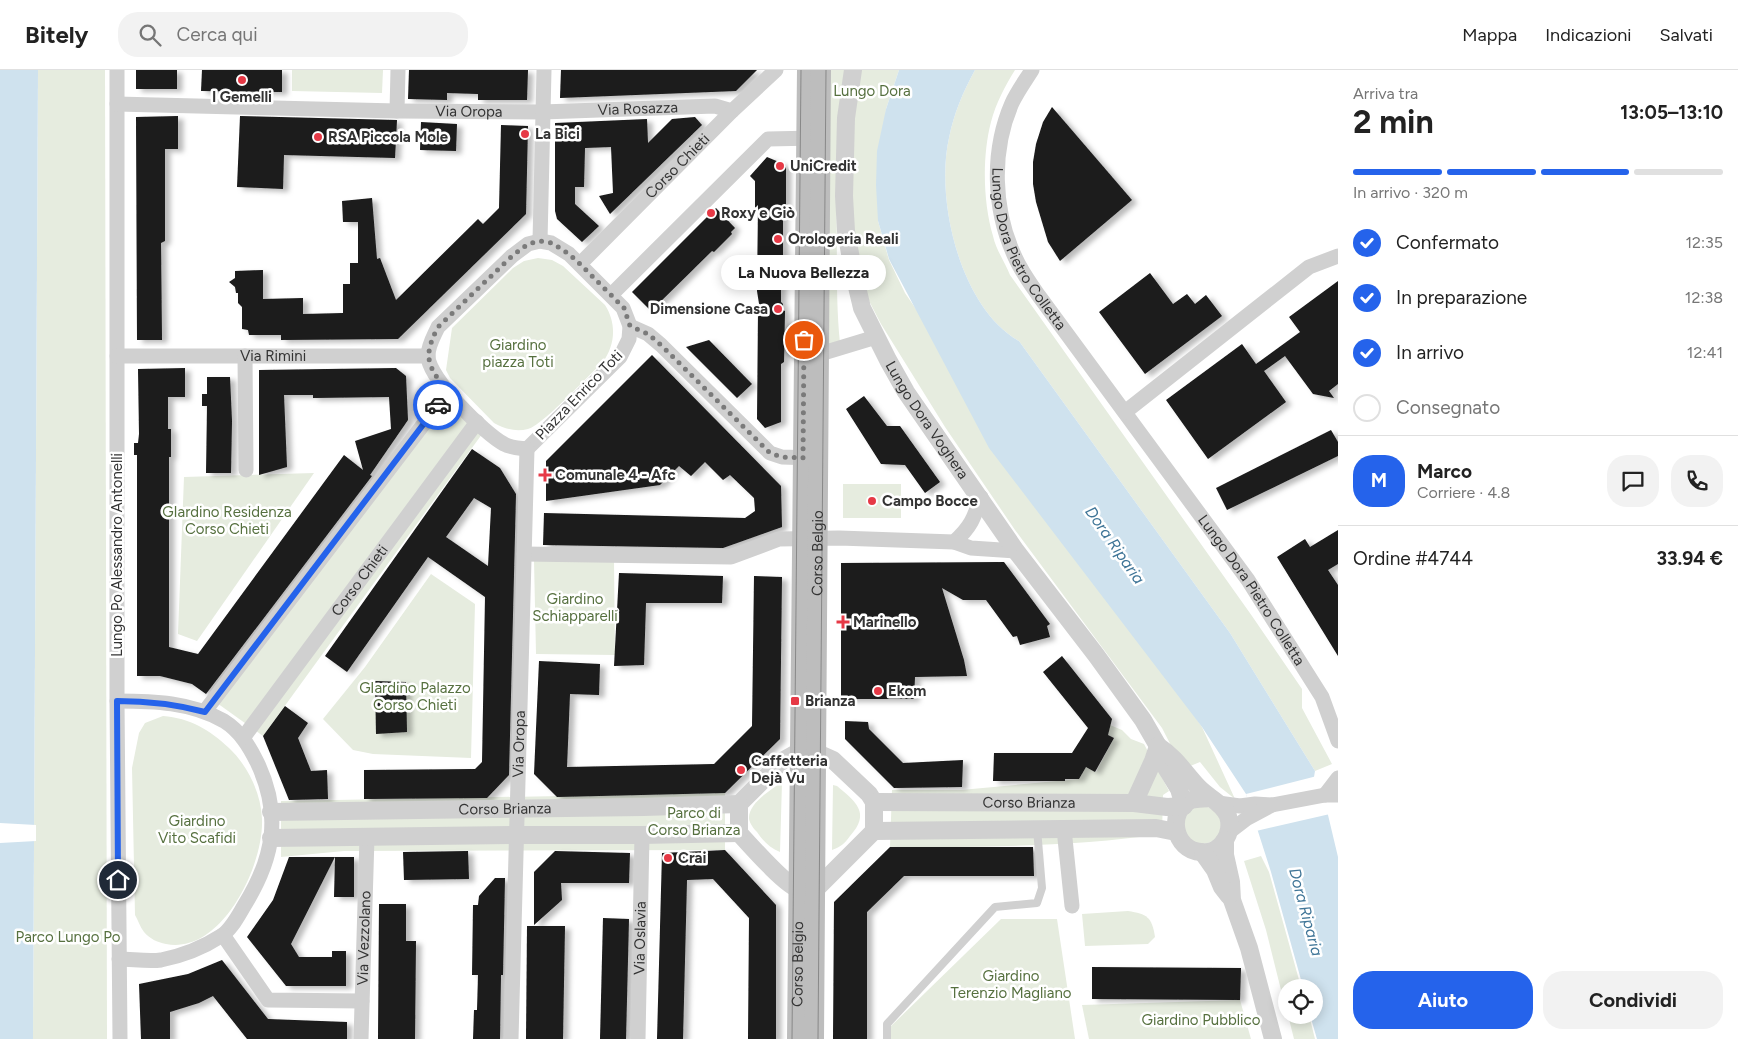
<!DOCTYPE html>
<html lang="it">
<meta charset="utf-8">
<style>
:root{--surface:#fff;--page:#f2f2f2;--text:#222;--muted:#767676;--line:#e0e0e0;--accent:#2563eb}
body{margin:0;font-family:Figtree,sans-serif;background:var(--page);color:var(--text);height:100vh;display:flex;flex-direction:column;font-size:19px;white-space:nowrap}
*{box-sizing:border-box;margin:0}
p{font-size:16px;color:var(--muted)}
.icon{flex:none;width:28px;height:28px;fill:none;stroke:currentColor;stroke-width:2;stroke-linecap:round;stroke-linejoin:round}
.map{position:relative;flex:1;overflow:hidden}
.panel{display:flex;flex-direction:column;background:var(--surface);width:400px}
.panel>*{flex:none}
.tools{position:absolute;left:1278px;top:909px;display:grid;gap:10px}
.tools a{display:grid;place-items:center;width:45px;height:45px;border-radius:50%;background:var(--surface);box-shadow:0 2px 12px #0003;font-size:25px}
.pin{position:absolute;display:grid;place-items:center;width:42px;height:42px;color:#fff;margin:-21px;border:2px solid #fff;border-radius:50%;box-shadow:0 1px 5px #0007}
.courier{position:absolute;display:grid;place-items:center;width:50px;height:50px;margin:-25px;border:4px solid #2563eb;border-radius:50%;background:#fff;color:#222;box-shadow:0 1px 6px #0007}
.bubble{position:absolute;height:35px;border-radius:18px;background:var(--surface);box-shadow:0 2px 12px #0003;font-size:16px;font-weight:700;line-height:35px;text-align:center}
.overview em{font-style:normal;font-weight:700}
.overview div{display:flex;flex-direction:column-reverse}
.overview{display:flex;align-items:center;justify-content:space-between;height:85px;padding:0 15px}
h1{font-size:32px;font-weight:700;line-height:38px}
.bar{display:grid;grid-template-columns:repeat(4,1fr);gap:8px 5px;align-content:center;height:60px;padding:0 15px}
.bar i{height:6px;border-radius:4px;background:var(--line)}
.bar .active{background:var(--accent)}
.bar p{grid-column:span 4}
.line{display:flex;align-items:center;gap:12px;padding:0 15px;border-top:1px solid var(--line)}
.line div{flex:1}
.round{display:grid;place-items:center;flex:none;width:52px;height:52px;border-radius:20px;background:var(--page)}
ol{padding:0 15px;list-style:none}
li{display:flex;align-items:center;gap:15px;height:55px}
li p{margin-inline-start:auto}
li .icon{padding:5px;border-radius:50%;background:var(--accent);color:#fff;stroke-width:4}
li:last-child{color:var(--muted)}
li i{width:28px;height:28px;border:2px solid var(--line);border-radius:50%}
.button{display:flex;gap:10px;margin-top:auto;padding:10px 15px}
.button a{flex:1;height:58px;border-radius:20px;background:var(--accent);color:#fff;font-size:20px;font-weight:700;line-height:58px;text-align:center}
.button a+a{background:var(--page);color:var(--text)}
header{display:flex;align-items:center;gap:30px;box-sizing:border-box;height:70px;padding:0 25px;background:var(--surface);border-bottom:1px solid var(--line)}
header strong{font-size:24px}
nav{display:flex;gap:28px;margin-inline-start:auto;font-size:18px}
.search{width:350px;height:45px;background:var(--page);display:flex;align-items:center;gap:12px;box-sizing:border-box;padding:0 18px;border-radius:20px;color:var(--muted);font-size:19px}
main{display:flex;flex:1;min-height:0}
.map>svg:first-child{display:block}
.green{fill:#e6ecdf}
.water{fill:#cfe2ee}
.pier{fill:#fff}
.building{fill:#1a1a1a;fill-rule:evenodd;filter:url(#shadow)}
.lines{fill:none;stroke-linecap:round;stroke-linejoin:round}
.service{stroke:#d0d0d0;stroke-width:8}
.minor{stroke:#d0d0d0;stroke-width:15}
.tertiary{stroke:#d0d0d0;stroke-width:18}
.secondary{stroke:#bdbdbd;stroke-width:20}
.tram{stroke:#888;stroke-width:1}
.done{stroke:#7a7a7a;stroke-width:5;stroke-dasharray:0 9}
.route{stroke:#2563eb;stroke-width:6}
.poi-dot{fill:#e63946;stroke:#fff;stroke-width:2}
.labels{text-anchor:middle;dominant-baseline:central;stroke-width:5;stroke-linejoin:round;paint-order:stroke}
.park-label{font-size:15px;fill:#56703f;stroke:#fff}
.poi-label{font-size:15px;font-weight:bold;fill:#333;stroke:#fff;text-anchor:start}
.street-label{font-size:15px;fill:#333;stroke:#fff}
.water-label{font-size:16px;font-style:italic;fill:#3f7597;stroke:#fff}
</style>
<header>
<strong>Bitely</strong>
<div class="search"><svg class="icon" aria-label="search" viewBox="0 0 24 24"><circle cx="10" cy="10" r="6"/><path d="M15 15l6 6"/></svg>Cerca qui</div>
<nav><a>Mappa</a><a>Indicazioni</a><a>Salvati</a></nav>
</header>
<main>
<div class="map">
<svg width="1338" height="969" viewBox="0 0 1338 969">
<defs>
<filter id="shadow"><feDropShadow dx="5.5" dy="3" stdDeviation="2.5" flood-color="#0004"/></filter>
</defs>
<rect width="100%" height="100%" fill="#fff"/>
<g class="green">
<path d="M38,0H105L107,969H33Z"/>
<path d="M292,0H383L382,23L292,21Z"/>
<path d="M826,0H899L886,39L878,151L889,190L905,223L1202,657L1235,729L1220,717L1200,692L1183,699L1162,658L1015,460L945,357L881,254L853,200L836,128C838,176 835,225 840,273L824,275Z"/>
<path d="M975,0H1015C1005,16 996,33 991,52C982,86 983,133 993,166C996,180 1005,192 1010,205L1252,546L1302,619V638L1332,694L1315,701L1230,563L1019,271C960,238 935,129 949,68C954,43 963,22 975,0Z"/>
<path d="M538,188L552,190L563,196L605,235C617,254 615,275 603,292C589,305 542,356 528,359C516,362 504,359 494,353L450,308L446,300L452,258L513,198L524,191Z"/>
<path d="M448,322L485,360L263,666L210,628Z"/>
<path d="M314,403L197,571L178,564L184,407Z"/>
<rect x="843" y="414" width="58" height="34"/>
<path d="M534,490L614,491L615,585L536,584Z"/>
<path d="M431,504L475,534L471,688L373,684L353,680L323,649L365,597Z"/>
<path d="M163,646C190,648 210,660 229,678C248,696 261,723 262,749C264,795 222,885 166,874C157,872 150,869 144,862C140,857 138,850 135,845L132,698L139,663L145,653Z"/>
<path d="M1110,655L1122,660L1131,669L1144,674L1169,721L1163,725L1162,764C1072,777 981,777 890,777L892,720H961L1079,709L1086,697L1096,702L1114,668L1108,665Z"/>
<path d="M782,712L780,782C770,778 763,771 757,762C754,759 750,754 749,749C748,733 771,720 782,712Z"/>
<path d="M833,715L837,716C856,732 871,743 850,766C845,773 841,777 832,780Z"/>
<path d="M725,723V780L344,781L281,787V731Z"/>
<circle cx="1202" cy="755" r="19"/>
<path d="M1261,786L1269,802L1301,917L1286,918V940L1266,860L1244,791Z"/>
<path d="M1128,841C1147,844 1152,847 1155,867L1148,874L1085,876L1082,844Z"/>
<path d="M1001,849H1057L1075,969H889V958Z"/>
<path d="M1240,930L1251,969H1089L1082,935Z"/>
<path d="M1288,945H1309L1315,969H1294Z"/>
</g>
<g class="water">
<path d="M0,0H38L33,969H0Z"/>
<path d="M899,0H975C963,22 954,43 949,68C935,129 960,238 1019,271L1230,563L1315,701L1314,707L1328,745L1338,787V969H1317L1310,945H1314V918L1303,917L1271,802L1246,724L1202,657L989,378L889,189L878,151L876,115L877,81L886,39Z"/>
</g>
<g class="pier">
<path d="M1317,706L1330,744L1256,761L1246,724Z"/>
<path d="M0,753L36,755V771L0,773Z"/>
</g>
<g class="building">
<rect x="136" y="0" width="41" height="19"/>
<path d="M202,0H282V22L201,21Z"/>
<path d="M409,0H528L527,30H478V24L447,23V30L408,29Z"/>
<path d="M561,0H757L736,21L560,28Z"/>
<path d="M1052,37L1132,130L1060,191L1048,172L1036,132L1033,114V92L1036,74L1043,52Z"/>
<path d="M178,46V79H165V171L161,173L162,270H137L136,47Z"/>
<path d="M240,46L397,50L395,88L284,85L283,119L237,117Z"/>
<path d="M695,47L702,55L610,144L599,126L613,123L611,77L585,78L584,117H575V134L599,156L582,172L557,149L555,141V53L647,49L648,73L672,49Z"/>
<path d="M421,52L457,54L456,81L420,80Z"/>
<path d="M501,55L528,56L526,144L398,269L281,270V265H249L248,260L242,259V237L238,233V223H236L235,217L229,212L235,208V201L263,200V229L303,228V244L343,243V214H350V193H358V152H343L342,131L372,128L377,189L380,188L396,230L478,149L483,154L499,138Z"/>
<path d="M767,87L786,95V144H783V202L781,206V232L783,234V240L785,241L784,292L781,294V352L765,358L757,349L758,241L760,240L757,221L758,135L755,138V111L750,106Z"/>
<path d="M716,138L735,158L731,162L732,164L714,182L712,181L651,241L632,222Z"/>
<path d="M1150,203L1173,234L1187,224L1195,234L1206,225L1222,246L1145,304L1099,242Z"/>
<path d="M1338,211V314L1329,321L1334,328L1313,324L1285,286L1264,301L1286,332L1208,389L1166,330L1242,274L1256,294L1300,262L1289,247Z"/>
<path d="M709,270L752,314L737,328L686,277Z"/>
<path d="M652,285L781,416L782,457L723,478L543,475L544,443L745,448L755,441L754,428L730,405L723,410L705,392L691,406L679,396L660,415L546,431V391Z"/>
<path d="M185,298V327H168V359H171V387H169V577L198,584L344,385L363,400L355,371L391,359L389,327L313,328V325H284L287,397L259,405V300L396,298L406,306L408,350L370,405L372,406L206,624L192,614L160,606H137V385H134V373H138L139,364L138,299Z"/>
<path d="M207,307H230L232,351L231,403H206L207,336H202V324H207Z"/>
<path d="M864,326L887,356H900L940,412L925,423L905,395L881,394L846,339Z"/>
<path d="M1331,360L1338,372V386L1227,440L1216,418Z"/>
<path d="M472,379L500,398L516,424L509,705L487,728L364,729V700L475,699L482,692L485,527L428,487L347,602L325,586ZM474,428L491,438L488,496L446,467Z"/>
<path d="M1338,460V494L1328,500L1338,515V586L1277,487L1305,469L1310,477Z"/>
<path d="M1004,492L1050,554L1047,556L1050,567L1020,575L1017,566L1013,567L986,530H963L942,518L964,590L967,606L915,607L914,629H841V493Z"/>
<path d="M619,503L723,506L722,533H646L644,595L614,596Z"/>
<path d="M754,506L782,507L780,669L725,723L557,727L534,704L539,591L600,594L599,625L570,624L567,697L714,694L752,656Z"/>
<path d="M1062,586L1112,649L1108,665L1114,668L1095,702L1086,697L1079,709H1065V711H993L994,683H1072L1088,658L1043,602Z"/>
<path d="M375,611L406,612L407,662L376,664Z"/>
<path d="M285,636L308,653L298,668L311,701L327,700L328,729L289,730L263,666Z"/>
<path d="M845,651L868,652L869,659L903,693L963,690L962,717L894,718L845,669Z"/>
<path d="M890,777H1033L1034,806H904L867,842V969H833L834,832Z"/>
<path d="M725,780L776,835V969H748L749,848L713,809L687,810L683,969H657L662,783Z"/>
<path d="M468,781L469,809L404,810L403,782Z"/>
<path d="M555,781L630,783L629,813H561L562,830L534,855V802Z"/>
<path d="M289,787H354V827H334L335,787L291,874L299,887H332V881H346V916H286L247,867L273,830Z"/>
<path d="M495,808H505L503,905H501L500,969H473L474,940H477L478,905H472L473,835H478L479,826Z"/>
<path d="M379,834H406V871H416L415,969H378Z"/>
<path d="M603,848L629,849L626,969H600Z"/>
<path d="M527,856H565L563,969H526Z"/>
<path d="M222,890L268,949L347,952V969H247L213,926L199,933L170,942V969H141L139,914L188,904Z"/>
<path d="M1092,897L1241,898L1240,930L1092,929Z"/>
</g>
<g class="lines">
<path class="service" d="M887,969V954L995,837L1037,833L1042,818L1037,759"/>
<g class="minor">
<path d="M117,0V631L120,969"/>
<path id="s1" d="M1032,0C1025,11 1017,22 1012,33C991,81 993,140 1015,187C1021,201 1030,213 1039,226L1248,510L1322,627L1338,671"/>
<path id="s2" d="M117,34L397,41L542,42L715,36L732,41"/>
<path d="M397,41L398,0"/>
<path d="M540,171L551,173L569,184L623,238L630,256L629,269L620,287L527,379C519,378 511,378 504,374C485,364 428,308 428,286C428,275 434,266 438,257L512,186L528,174Z"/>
<path d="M540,171L544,0"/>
<path id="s3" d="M580,194L732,41L776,0"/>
<path d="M611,225L768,69L815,68"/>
<path d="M630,256L648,264L661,275L770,383L782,387L813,388"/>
<path id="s4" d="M117,286H428"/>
<path d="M245,286L246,400"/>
<path d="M810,287L876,267"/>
<path d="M1125,342L1309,197L1338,186"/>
<path d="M954,472C971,457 974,448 981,427"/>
<path d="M524,484L731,487L779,469L839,468L954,472L971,478L1016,481"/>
<path d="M117,631C153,631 191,632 224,651C240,661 249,676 257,692C282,744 274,788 244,836C238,846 231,860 221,866C204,877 181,886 161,890C148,892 132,889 119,889"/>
<path d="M205,641L448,322"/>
<path id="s5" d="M243,668L477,352"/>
<path d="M1325,725L1338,708"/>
<path d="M1218,733L1240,736L1255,734L1272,735L1325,725H1338"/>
<path d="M1064,759L1072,836"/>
<path d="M1229,762L1246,749L1272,735"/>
<path d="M223,865L268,930L362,931"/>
<path id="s6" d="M361,969L367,767"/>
<path id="s7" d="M511,969L527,379"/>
<path id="s8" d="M638,969L642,765"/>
</g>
<g class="tertiary">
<path id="s9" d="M853,0L846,48L844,126L846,161L853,200L862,238L888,290L906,322L1016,481L1096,585L1143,650L1158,676L1162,691L1179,719L1184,736"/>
<path d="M1158,676C1176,688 1184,702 1198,717C1207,727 1223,733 1228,746C1231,756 1229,766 1222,774C1217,780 1209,783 1201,782C1174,781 1166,741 1191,730C1197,728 1205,729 1210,728"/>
<path d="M800,681L815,682L833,690L869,724L874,732V761L815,820C810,820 804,821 799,819C786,816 750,775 739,763V734L782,691Z"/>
<path id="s10" d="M874,732L1134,733L1167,737L1184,736"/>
<path d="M1134,733L1153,691L1158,676"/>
<path id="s11" d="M271,742L644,737L739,734"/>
<path d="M874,761L1156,758L1176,762"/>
<path d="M271,768L516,765H642L739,763"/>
<path d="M1225,770V785L1231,812L1232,830L1249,878L1273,969"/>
<path d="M1203,783L1215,800L1222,817L1229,826"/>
</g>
<g class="secondary">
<path id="s12" d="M797,969L807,0"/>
<path id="s13" d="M814,969L821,0"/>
</g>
<g class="tram">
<path d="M792,969L801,0"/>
<path d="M818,969L826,0"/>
</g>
</g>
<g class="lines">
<path class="done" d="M438,335L448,322C428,296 422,288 438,257L512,186L528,174L540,171L552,173L569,184L580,194L624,238L630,256L648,264L661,275L770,383L782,387L803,388L804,270"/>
<path class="route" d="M118,810L117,631C148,631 175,634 205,642L438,335"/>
</g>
<g class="poi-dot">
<circle cx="242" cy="10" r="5"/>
<circle cx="525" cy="64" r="5"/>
<circle cx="318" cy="67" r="5"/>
<circle cx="780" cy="96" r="5"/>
<circle cx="711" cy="143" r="5"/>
<circle cx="778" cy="169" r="5"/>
<circle cx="778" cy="239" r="5"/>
<path d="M542.5 397.5h5v5h5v5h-5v5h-5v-5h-5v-5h5z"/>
<circle cx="872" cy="431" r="5"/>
<path d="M840.5 544.5h5v5h5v5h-5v5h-5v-5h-5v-5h5z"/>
<circle cx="878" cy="621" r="5"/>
<rect x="790" y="626" width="10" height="10" rx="2.5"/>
<circle cx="741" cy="700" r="5"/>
<circle cx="668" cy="788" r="5"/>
</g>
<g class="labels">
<g class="park-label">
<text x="872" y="21">Lungo Dora</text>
<text x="518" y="275">Giardino<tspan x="518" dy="17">piazza Toti</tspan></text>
<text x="227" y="442">GIardino Residenza<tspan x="227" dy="17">Corso Chieti</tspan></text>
<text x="575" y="529">Giardino<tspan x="575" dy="17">Schiapparelli</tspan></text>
<text x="415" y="618">GIardino Palazzo<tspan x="415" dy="17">Corso Chieti</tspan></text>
<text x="694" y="743">Parco di<tspan x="694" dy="17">Corso Brianza</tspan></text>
<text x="197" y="751">Giardino<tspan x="197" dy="17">Vito Scafidi</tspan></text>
<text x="68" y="867">Parco Lungo Po</text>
<text x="1011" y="906">Giardino<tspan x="1011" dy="17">Terenzio Magliano</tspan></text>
<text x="1201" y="950">Giardino Pubblico</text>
</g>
<g class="poi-label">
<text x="242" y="27" text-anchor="middle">I Gemelli</text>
<text x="535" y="64">La Bici</text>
<text x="328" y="67">RSA Piccola Mole</text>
<text x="790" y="96">UniCredit</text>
<text x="721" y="143">Roxy e Giò</text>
<text x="788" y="169">Orologeria Reali</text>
<text x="768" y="239" text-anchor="end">Dimensione Casa</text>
<text x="555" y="405">Comunale 4 - Afc</text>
<text x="882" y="431">Campo Bocce</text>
<text x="853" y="552">Marinello</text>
<text x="888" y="621">Ekom</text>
<text x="805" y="631">Brianza</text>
<text x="751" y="691">Caffetteria<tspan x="751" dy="17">Dejà Vu</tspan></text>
<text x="678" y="788">Crai</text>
</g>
<g class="street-label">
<text stroke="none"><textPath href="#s2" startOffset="521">Via Rosazza</textPath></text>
<text stroke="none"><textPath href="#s2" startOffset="352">Via Oropa</textPath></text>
<text stroke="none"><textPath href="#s3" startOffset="138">Corso Chieti</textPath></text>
<text stroke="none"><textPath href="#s1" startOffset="194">Lungo Dora Pietro Colletta</textPath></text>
<text stroke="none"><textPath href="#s4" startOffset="156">Via Rimini</textPath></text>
<text transform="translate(579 325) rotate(-46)">Piazza Enrico Toti</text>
<text stroke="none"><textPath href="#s9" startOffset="370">Lungo Dora Voghera</textPath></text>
<text stroke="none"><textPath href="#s13" startOffset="486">Corso Belgio</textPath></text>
<text transform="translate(117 485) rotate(-90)">Lungo Po Alessandro Antonelli</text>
<text stroke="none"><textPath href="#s5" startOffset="196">Corso Chieti</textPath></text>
<text stroke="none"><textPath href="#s1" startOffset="606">Lungo Dora Pietro Colletta</textPath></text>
<text stroke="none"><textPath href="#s7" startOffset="295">Via Oropa</textPath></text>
<text stroke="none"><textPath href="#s10" startOffset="155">Corso Brianza</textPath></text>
<text stroke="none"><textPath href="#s11" startOffset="234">Corso Brianza</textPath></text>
<text stroke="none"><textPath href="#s8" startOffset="101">Via Oslavia</textPath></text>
<text stroke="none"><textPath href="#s6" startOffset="101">Via Vezzolano</textPath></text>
<text stroke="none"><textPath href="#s12" startOffset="75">Corso Belgio</textPath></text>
</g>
<g class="water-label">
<text transform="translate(1115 475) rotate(55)">Dora Riparia</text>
<text transform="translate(1306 842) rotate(75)">Dora Riparia</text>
</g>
</g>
</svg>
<div class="tools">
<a><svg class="icon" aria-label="locate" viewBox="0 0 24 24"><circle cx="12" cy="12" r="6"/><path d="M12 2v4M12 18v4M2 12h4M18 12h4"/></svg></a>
</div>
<div class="pin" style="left:804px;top:270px;background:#ea580c"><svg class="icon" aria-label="bag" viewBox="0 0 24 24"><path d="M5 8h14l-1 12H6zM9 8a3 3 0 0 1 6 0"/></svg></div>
<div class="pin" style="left:118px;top:810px;background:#1f2937"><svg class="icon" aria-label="home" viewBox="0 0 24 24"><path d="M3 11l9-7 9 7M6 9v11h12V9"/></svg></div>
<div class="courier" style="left:438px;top:335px"><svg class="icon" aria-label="car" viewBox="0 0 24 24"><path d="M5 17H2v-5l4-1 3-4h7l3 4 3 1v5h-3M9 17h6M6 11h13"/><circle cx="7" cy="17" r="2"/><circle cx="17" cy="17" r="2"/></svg></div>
<div class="bubble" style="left:721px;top:185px;width:165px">La Nuova Bellezza</div>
</div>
<section class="panel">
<div class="overview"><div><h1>2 min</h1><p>Arriva tra</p></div><em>13:05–13:10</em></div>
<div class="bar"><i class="active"></i><i class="active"></i><i class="active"></i><i></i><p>In arrivo · 320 m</p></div>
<ol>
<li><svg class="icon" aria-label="check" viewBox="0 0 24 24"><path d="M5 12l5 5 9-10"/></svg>Confermato<p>12:35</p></li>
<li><svg class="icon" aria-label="check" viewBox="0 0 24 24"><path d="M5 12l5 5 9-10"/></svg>In preparazione<p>12:38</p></li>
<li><svg class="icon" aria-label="check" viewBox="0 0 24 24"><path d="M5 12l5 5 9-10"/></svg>In arrivo<p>12:41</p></li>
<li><i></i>Consegnato</li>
</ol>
<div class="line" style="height:90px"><b class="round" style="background:var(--accent);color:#fff">M</b><div><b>Marco</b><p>Corriere · 4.8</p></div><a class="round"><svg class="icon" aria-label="chat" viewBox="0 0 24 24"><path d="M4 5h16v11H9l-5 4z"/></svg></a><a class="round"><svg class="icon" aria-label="phone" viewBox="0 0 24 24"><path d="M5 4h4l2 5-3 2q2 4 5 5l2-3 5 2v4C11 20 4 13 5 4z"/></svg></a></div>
<div class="line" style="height:65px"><div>Ordine #4744</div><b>33.94 €</b></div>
<div class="button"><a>Aiuto</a><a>Condividi</a></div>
</section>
</main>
